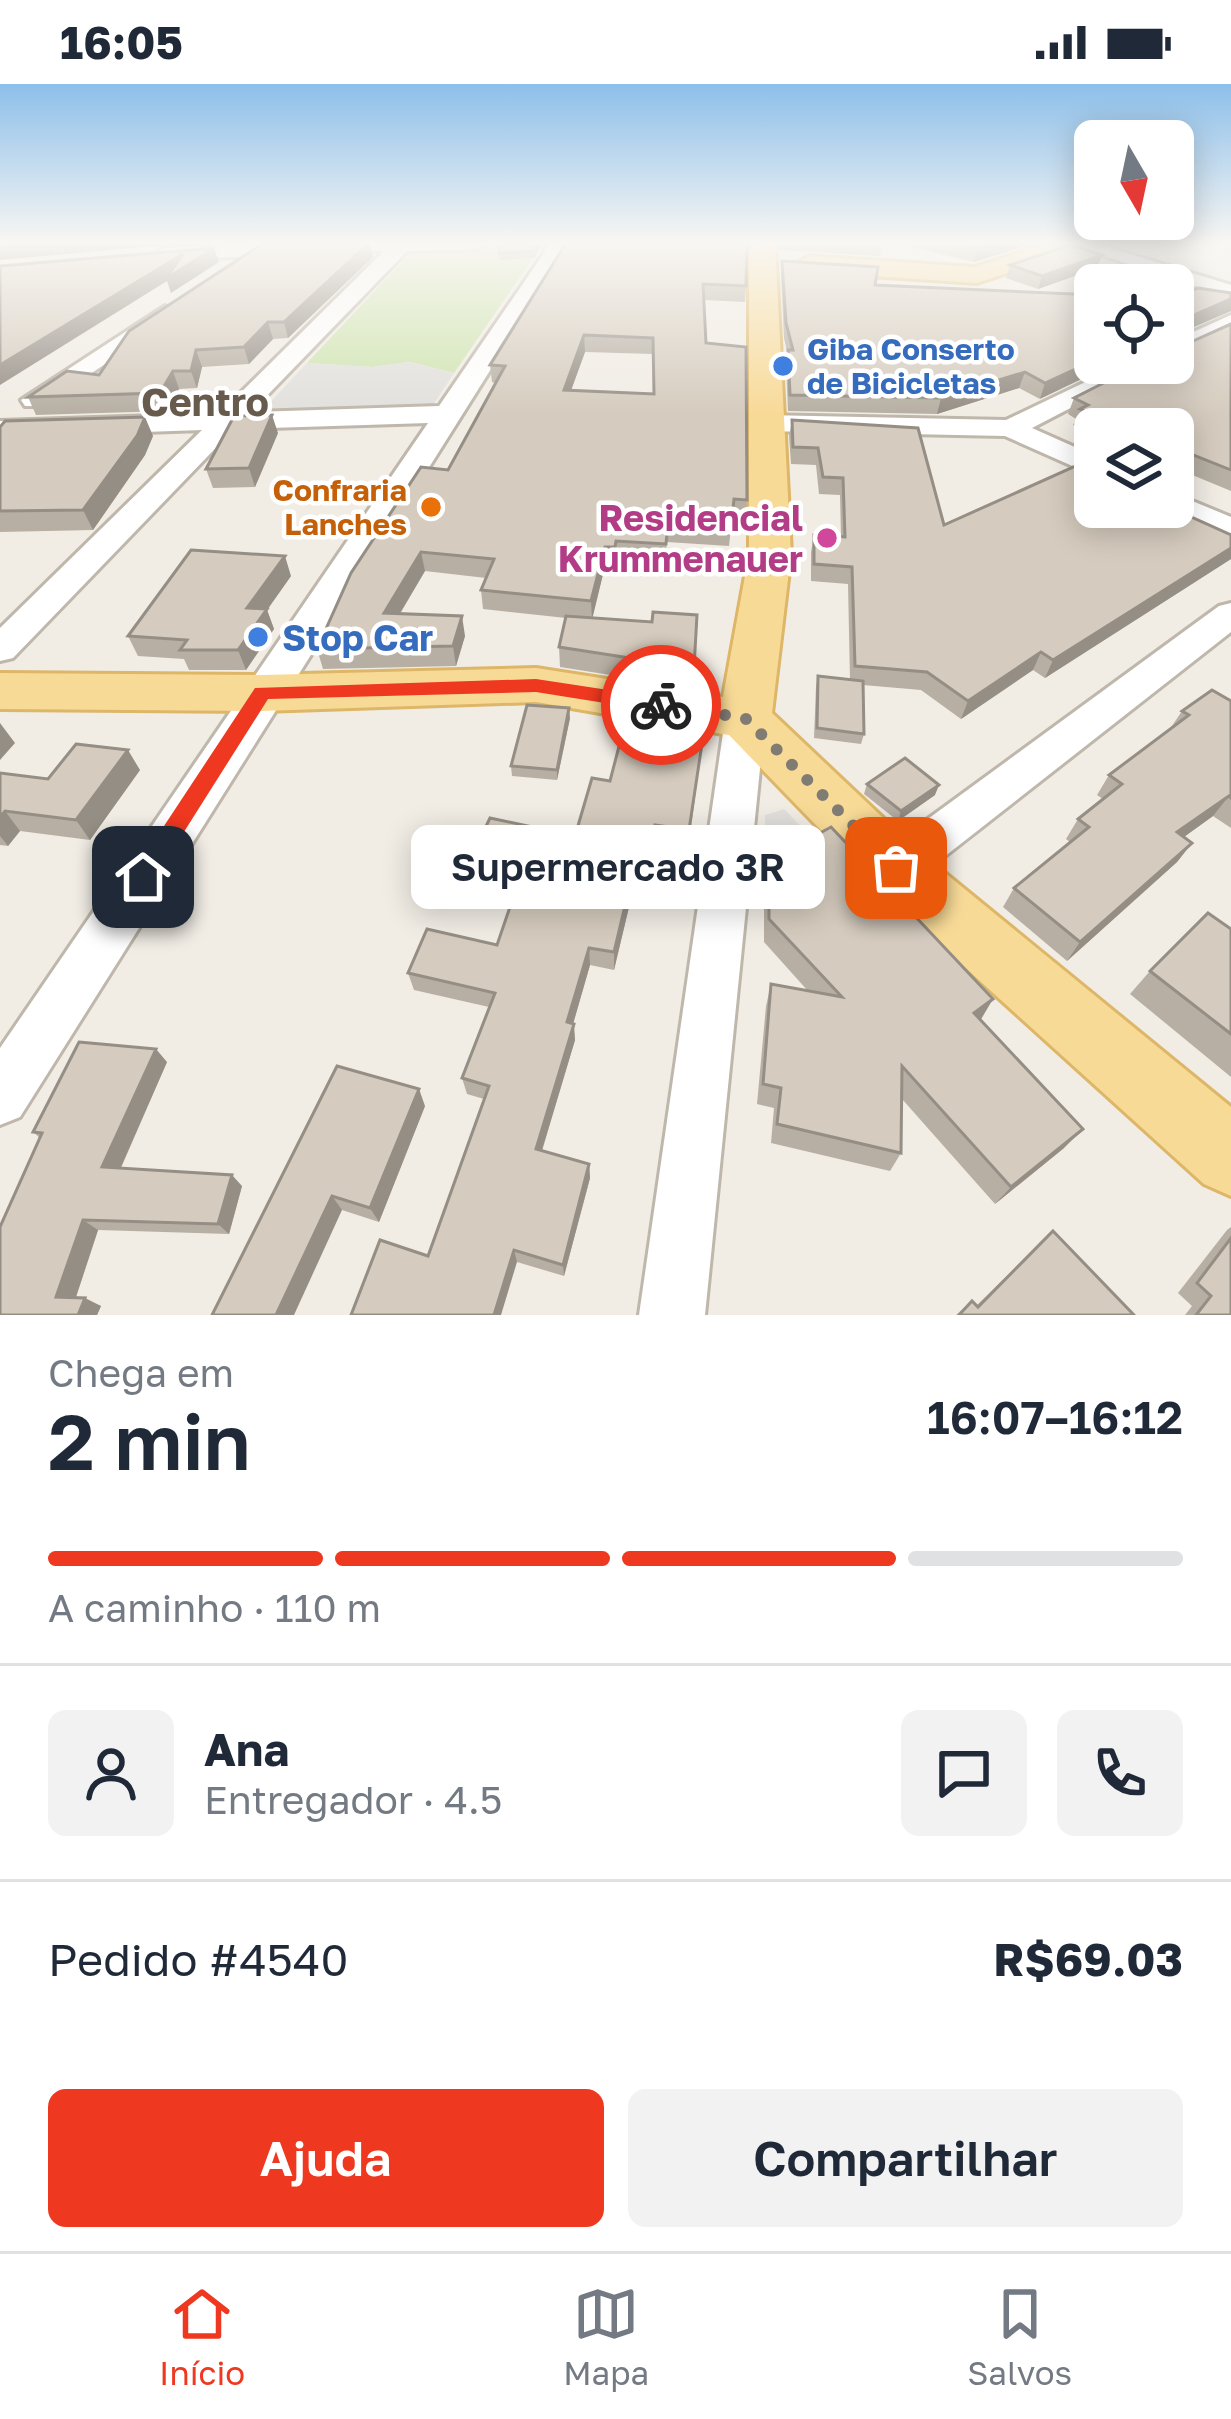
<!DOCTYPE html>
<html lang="pt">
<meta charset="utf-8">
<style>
:root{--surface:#fff;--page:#f2f2f3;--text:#1f2937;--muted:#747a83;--line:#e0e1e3;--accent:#ee381f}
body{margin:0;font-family:"Golos Text",sans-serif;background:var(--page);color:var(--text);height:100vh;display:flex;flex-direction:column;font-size:45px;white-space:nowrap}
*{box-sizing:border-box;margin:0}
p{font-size:39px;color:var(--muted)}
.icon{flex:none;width:66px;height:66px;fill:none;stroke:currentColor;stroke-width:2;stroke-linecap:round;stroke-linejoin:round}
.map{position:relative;height:1231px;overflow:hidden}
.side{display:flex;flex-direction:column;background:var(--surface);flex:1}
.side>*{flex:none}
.needle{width:78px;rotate:171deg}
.tools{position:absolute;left:1074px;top:36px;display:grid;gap:24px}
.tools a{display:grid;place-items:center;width:120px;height:120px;border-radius:18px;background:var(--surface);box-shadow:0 6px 30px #0003;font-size:60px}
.pin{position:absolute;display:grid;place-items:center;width:102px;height:102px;color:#fff;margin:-51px;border-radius:24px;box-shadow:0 6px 18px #0006}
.courier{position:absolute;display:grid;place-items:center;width:120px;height:120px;margin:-60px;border:9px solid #ee381f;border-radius:50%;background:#fff;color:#222;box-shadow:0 3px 15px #0007}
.bubble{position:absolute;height:84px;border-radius:18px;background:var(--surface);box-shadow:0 6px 30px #0003;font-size:39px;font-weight:600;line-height:84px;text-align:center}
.head em{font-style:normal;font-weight:600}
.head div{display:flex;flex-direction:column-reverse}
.head{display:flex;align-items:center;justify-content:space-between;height:204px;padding:0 48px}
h1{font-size:78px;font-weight:600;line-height:90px}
.bar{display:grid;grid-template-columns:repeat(4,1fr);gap:18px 12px;align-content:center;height:144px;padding:0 48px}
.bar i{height:15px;border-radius:9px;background:var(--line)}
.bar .current{background:var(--accent)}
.bar p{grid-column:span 4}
.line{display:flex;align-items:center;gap:30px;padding:0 48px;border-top:3px solid var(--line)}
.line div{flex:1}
.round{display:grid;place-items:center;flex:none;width:126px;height:126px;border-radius:18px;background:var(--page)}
.cta{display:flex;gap:24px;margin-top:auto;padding:24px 48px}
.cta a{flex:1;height:138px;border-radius:18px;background:var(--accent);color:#fff;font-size:48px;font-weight:600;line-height:138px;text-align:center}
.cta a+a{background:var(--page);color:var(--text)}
.status{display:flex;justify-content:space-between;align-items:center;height:84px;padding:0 60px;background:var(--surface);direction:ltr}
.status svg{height:33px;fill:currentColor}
.menu{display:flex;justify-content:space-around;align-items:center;height:168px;border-top:3px solid var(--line);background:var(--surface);font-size:33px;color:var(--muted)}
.menu a{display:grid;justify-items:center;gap:6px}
.menu .current{color:var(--accent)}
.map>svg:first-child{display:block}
.green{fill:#cee4af}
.parking{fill:#e2e0dd}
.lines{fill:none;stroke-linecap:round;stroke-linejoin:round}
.minor-casing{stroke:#bfb7ab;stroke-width:6}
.major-casing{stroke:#ddb668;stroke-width:6}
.minor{fill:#fff;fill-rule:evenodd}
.major{fill:#f8da97;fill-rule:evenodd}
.wall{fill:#b7afa3;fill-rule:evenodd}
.shaded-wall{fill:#958e85}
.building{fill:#d5cbbe;stroke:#958e85;stroke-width:3;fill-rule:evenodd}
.route{fill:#ee381f}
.done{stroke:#807b73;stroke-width:12;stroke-dasharray:0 21.6}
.shop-dot{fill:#3f7fe0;stroke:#fff;stroke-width:4.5}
.food-dot{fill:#e8710a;stroke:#fff;stroke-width:4.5}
.hotel-dot{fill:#d1479c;stroke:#fff;stroke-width:4.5}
.labels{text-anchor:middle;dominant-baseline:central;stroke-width:9;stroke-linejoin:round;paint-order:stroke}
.far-shop-label{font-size:30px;font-weight:bold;fill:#366cbe;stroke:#fff;text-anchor:start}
.far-food-label{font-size:30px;font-weight:bold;fill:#c56008;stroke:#fff;text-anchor:end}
.hotel-label{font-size:36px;font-weight:bold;fill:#b23c85;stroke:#fff;text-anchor:end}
.shop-label{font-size:36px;font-weight:bold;fill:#366cbe;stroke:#fff;text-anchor:start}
.far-district-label{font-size:39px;font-weight:bold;fill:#665b4d;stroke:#fff}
</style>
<div class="status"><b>16:05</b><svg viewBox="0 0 49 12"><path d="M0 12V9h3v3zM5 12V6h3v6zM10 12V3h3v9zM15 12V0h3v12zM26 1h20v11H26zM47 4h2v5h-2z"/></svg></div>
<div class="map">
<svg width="1231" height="1231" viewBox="0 0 1231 1231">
<rect width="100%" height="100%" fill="#f1ede5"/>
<path class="green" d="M542,161L454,289L410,278L372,283L307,279L413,166Z"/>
<g class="parking">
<path d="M409,278L454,289L431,324L261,328L307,279L372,283Z"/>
<path d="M784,725L825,767L764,801L765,731Z"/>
</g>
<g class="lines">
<g class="minor-casing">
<g id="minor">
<path d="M289,159L313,164L303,170L164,176L154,170L164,164Z"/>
<path d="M367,159H487L477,165L407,167L251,328L439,322L544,169L547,159H566L564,169L20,1033L0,1041V964L428,339L234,345L13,574L0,577V544L202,346L0,353V337L219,330L384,167L367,166Z"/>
<path d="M1065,159H1094L1231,201V214Z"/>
<path d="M165,222L176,229L173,234L43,322H25L21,316Z"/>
<path d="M1231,231V247L1173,273V257Z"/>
<path d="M1125,279H1157L1032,344L1095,372V392L1005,352L764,347L751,339L764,331L1006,336Z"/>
<path d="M1173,409L1231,433V454L1162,424L1173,423Z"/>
<path d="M1231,519V548L912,798L896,803L880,798L873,784L880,770L1219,522Z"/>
<path d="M745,621L759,625L765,635L705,1231H639L725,635L731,625Z"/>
</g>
</g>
<g class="major-casing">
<g id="major">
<path d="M749,159H775L791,470L772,629L917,766L1231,1023V1112L1204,1100L875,802L729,651L536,618L262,627L0,625V589L262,591L536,584L723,613L749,470Z"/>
<path d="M1049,159H1086L1082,164L977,199L809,188L796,180L809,172L975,183Z"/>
</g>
</g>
<use href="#minor" class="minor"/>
<use href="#major" class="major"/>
</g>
<g class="wall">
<path d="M497,159H542L535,174L500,176Z"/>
<path d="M566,159L746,202L745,218L704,216L706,259L747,416L745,435L732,434L729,462L667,458L665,479L616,476L615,482H605L592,534L652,538L697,531L692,604L560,583L559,563L566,534L483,525L481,506L486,494L425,487L400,530L465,552L456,582L323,585L317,565L448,386L495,299L492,298L490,281ZM585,268L653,270V309L571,306Z"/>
<path d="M776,159H882L880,172L779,166Z"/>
<path d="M906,159H1029L1028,161L974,178L916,164Z"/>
<path d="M1102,171L1097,184L1038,205L1006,194L1010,181Z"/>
<path d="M373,173L288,254L273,255L249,280L202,283L197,304L179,305L167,327L36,331L28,313L99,291Z"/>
<path d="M782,177L875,201L1095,211L1040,315L1019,304L937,330L788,327L786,281L787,267L784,254L781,191Z"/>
<path d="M1173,210L1231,227L1177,250L1176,260L1182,262L1231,240V407L1173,383V345H1095V350L1073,341L1076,335L1068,330L1074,314L1173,279Z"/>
<path d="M792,336L944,441L1231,451V475L1045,594L1033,586L961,635L921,606L863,601L864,650L861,660L814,654L816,602L818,592L850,596L848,500L811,497V468L814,451L841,452L840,411L819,410L816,381L791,380L789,352Z"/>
<path d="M0,343L153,352L145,371L93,446L0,448Z"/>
<path d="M278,349L255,403L213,404L206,385Z"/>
<path d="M291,492L267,526L274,545L246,586H189L184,575L138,572L128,552Z"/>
<path d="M1231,617V744L1213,732L1184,753L1192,759L1177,778L1067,877L1003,823L1014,804L1070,758L1066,755L1078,735L1103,715L1097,711L1109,691L1170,645L1182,627Z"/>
<path d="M706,633L688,765L654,759L637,824L629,823L614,886L590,881L573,940L575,956L542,1067L589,1080L590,1094L564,1192L517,1178L428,1172L484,1015L467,1010L462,994L489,923L414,906L408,889L497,861L519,795L477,786L474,767L575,752L610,697Z"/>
<path d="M570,634L557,696L512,692L511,682Z"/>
<path d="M140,686L90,756L20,747L8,762L0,761V689L48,695Z"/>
<path d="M867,700L935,711L898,737L864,710Z"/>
<path d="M769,777L980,936L1064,1064L995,1120L902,1015L901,1069L890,1087L771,1059L774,1024L757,1020L766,922L771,900L808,907L764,858V801Z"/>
<path d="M1231,845V993L1130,910L1150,887Z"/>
<path d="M167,978L121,1084L242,1102L229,1150L98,1146L76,1213L101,1222L97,1231H0L40,1054L33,1048Z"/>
<path d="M425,1022L379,1138L342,1126L212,1231Z"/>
<path d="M1231,1143V1231H1185L1192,1222L1178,1209L1227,1146Z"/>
<path d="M1053,1147L1134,1231H956L972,1217L976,1222Z"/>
</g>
<g class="shaded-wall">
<path d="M27,159H187L0,176V161Z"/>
<path d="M370,159L373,173L288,254L284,238Z"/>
<path d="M993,159H1029L1028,161L974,178L978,164Z"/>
<path d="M214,164L219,178L171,209L167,197L0,301V281L183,170Z"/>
<path d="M1102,171L1097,184L1038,205L1042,192Z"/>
<path d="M1231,215V227L1173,252L1178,238Z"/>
<path d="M268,238L273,255L249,280L244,263Z"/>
<path d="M584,251L585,268L565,323L564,306Z"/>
<path d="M196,266L202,283L197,304L191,287Z"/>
<path d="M1095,276V279H1115L1040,315L1045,299Z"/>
<path d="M173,287L179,305L167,327L160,309Z"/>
<path d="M1025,288L1019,304L937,330L941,314Z"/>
<path d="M272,331L278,349L255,403L249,384Z"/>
<path d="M145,333L153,352L145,371L93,446L83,426Z"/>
<path d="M605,463V482L592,536L591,517Z"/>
<path d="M1231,464V475L1045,594L1053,576Z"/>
<path d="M421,468L425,487L388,549L384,529Z"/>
<path d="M285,472L291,492L267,526L274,545L246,586L238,566L247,524Z"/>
<path d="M462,532L465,552L456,582L453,562Z"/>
<path d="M1041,568L1033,586L961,635L968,617Z"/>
<path d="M569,624L570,634L557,696V686Z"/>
<path d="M0,639L15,659L0,676Z"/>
<path d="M128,666L140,686L90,756L76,736Z"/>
<path d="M939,701L935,711L898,737L901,727Z"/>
<path d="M1229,712L1213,732L1163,768L1177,748Z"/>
<path d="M5,727L20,747L8,762L0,752V733Z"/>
<path d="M655,741L654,759L637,824L638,806Z"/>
<path d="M1192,759L1177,778L1067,877L1080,858Z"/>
<path d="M629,805V823L614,886V868Z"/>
<path d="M589,864L590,881L569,954L567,938Z"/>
<path d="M993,915L980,937L974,929Z"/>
<path d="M574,940L575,956L538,1079L536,1065Z"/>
<path d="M156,965L167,978L116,1094L102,1083Z"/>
<path d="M419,1005L425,1022L379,1138L370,1124Z"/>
<path d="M1083,1045L1064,1064L995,1120L1011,1103Z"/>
<path d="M589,1080L590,1094L564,1192L563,1181Z"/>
<path d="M232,1091L242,1102L229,1150L218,1140Z"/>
<path d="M332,1112L342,1126L294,1231H276Z"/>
<path d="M83,1136L98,1146L73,1222L56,1213Z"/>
<path d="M514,1166L517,1178L501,1231H494Z"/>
<path d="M85,1214L101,1222L97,1231H78Z"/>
</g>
<g class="building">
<path d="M369,159L284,238H268L244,263L196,266L191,287H173L160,309L28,313L67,287L99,291L129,247L262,160Z"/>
<path d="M498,159H538L534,167L500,169Z"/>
<path d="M566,159H747L746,202L703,200L706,259L746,263L747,416L734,415L731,443L668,438L666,460L616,457L615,463H605L591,517L481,506L494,475L421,468L384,529L462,532L453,562L317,565L351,489L421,383L448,386L505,282L490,281ZM584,251L653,254L654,310L564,306Z"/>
<path d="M959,159H993L978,164Z"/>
<path d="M1071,161L1102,171L1042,192L1010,181Z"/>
<path d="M214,164L166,195L183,170L0,281V182Z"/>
<path d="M782,177L878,183L875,201L1095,211V276L1045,299L1025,288L941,314L790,311L788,266H793L786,239Z"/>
<path d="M1106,188L1146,201H1104Z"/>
<path d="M1198,204L1231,209V215L1178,238L1176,260L1182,262L1231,240V386L1173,363V345H1130L1080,325L1088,321L1074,314L1143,279H1173V210L1178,212Z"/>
<path d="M272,331L249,384L206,385L234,332Z"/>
<path d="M145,333L137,352L83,426L0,427V343L5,337Z"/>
<path d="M792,336L918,344L944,441L1078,381L1095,389V423H1169L1231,451V464L1053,576L1041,568L968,617L927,588L855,582L852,483L814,480V451L845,453L843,394L823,393L818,364L793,363Z"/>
<path d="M191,466L285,472L247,524L267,525L238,566H180L187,556L128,552Z"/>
<path d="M653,528L697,531L694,584L559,563L566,532L652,538Z"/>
<path d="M818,592L863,597L864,650L817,644Z"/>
<path d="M1212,606L1231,617V714L1229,712L1177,748L1192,759L1080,858L1014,804L1089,743L1078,735L1122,700L1109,691L1189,631L1182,627Z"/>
<path d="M630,620L706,633L689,746L655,741L638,806L629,805L614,868L589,864L567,938L574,940L536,1065L589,1080L563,1181L514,1166L494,1231H351L380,1156L428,1172L489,1002L462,994L495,909L408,889L427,845L497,861L525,779L474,767L490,734L575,752L592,694L610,697Z"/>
<path d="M527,621L569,624L557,686L511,682Z"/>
<path d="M76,660L128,666L76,736L5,727L0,733V689L48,695Z"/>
<path d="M905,674L939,701L901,727L867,700Z"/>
<path d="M831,743L993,915L974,929L1083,1045L1011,1103L902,982L901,1069L777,1040L781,1004L763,1000L771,900L842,913L769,835V777Z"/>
<path d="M1208,829L1231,845V950L1150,887Z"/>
<path d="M79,958L156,965L102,1083L232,1091L218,1140L83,1136L56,1213L85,1214L78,1231H0V1143L42,1049L33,1048Z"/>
<path d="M337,982L419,1005L370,1124L332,1112L276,1231H212Z"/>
<path d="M1053,1147L1134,1231H959L972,1217L978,1223Z"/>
<path d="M1231,1154V1231H1196L1211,1212L1197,1199Z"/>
</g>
<linearGradient id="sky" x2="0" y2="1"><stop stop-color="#8dbfea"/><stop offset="0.48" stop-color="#f9f7f3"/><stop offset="1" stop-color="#f9f7f3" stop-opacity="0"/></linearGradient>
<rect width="1231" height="331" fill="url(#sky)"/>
<path class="route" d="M536,595L661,614L671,621L661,628L536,608L268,615L151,800H135V786L255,604Z"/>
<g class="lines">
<path class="done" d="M661,621L745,634L896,784"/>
</g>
<g class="shop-dot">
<circle cx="783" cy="282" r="12"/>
<circle cx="258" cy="553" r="12"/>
</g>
<circle class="food-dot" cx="431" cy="423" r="12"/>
<circle class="hotel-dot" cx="827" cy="454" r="12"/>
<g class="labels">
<g class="far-shop-label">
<text x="807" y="265">Giba Conserto<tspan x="807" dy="34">de Bicicletas</tspan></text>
</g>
<g class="far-food-label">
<text x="407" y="406">Confraria<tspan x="407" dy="34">Lanches</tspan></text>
</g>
<g class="hotel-label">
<text x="803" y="433">Residencial<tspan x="803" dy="41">Krummenauer</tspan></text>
</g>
<g class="shop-label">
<text x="282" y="553">Stop Car</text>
</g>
<g class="far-district-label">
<text x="205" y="317">Centro</text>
</g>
</g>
</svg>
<div class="tools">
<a><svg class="needle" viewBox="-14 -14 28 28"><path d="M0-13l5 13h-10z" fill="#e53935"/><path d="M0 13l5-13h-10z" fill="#747a83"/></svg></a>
<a><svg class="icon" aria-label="locate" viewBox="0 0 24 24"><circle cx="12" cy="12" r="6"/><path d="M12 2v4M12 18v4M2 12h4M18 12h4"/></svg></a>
<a><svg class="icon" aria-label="layers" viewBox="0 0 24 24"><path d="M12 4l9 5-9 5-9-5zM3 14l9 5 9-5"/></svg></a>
</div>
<div class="pin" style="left:896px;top:784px;background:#ea580c"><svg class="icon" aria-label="bag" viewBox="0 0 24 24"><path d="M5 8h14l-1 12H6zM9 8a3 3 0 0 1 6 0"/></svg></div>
<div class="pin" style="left:143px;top:793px;background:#1f2937"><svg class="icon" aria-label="home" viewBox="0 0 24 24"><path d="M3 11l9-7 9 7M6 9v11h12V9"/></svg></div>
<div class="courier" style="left:661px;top:621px"><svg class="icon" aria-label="bike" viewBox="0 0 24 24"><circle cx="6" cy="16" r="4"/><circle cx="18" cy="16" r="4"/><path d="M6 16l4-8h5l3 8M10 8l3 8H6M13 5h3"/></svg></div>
<div class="bubble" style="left:411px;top:741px;width:414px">Supermercado 3R</div>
</div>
<section class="side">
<div class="head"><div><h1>2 min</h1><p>Chega em</p></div><em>16:07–16:12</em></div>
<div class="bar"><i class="current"></i><i class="current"></i><i class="current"></i><i></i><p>A caminho · 110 m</p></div>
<div class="line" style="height:216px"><a class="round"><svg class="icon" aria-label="person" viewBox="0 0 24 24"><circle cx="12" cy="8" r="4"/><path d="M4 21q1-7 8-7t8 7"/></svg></a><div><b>Ana</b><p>Entregador · 4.5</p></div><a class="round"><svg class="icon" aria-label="chat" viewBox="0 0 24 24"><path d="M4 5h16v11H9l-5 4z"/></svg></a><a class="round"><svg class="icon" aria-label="phone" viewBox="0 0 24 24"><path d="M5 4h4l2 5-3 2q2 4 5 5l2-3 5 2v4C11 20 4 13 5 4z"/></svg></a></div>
<div class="line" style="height:156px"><div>Pedido #4540</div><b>R$69.03</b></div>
<div class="cta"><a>Ajuda</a><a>Compartilhar</a></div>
</section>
<nav class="menu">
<a class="current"><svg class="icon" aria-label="home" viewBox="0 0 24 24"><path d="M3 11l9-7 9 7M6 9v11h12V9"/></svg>Início</a>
<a><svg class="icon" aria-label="map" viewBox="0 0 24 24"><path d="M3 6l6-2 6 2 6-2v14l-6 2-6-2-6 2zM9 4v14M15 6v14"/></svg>Mapa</a>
<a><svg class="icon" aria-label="saved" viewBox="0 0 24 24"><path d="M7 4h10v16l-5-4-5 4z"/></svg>Salvos</a>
</nav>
